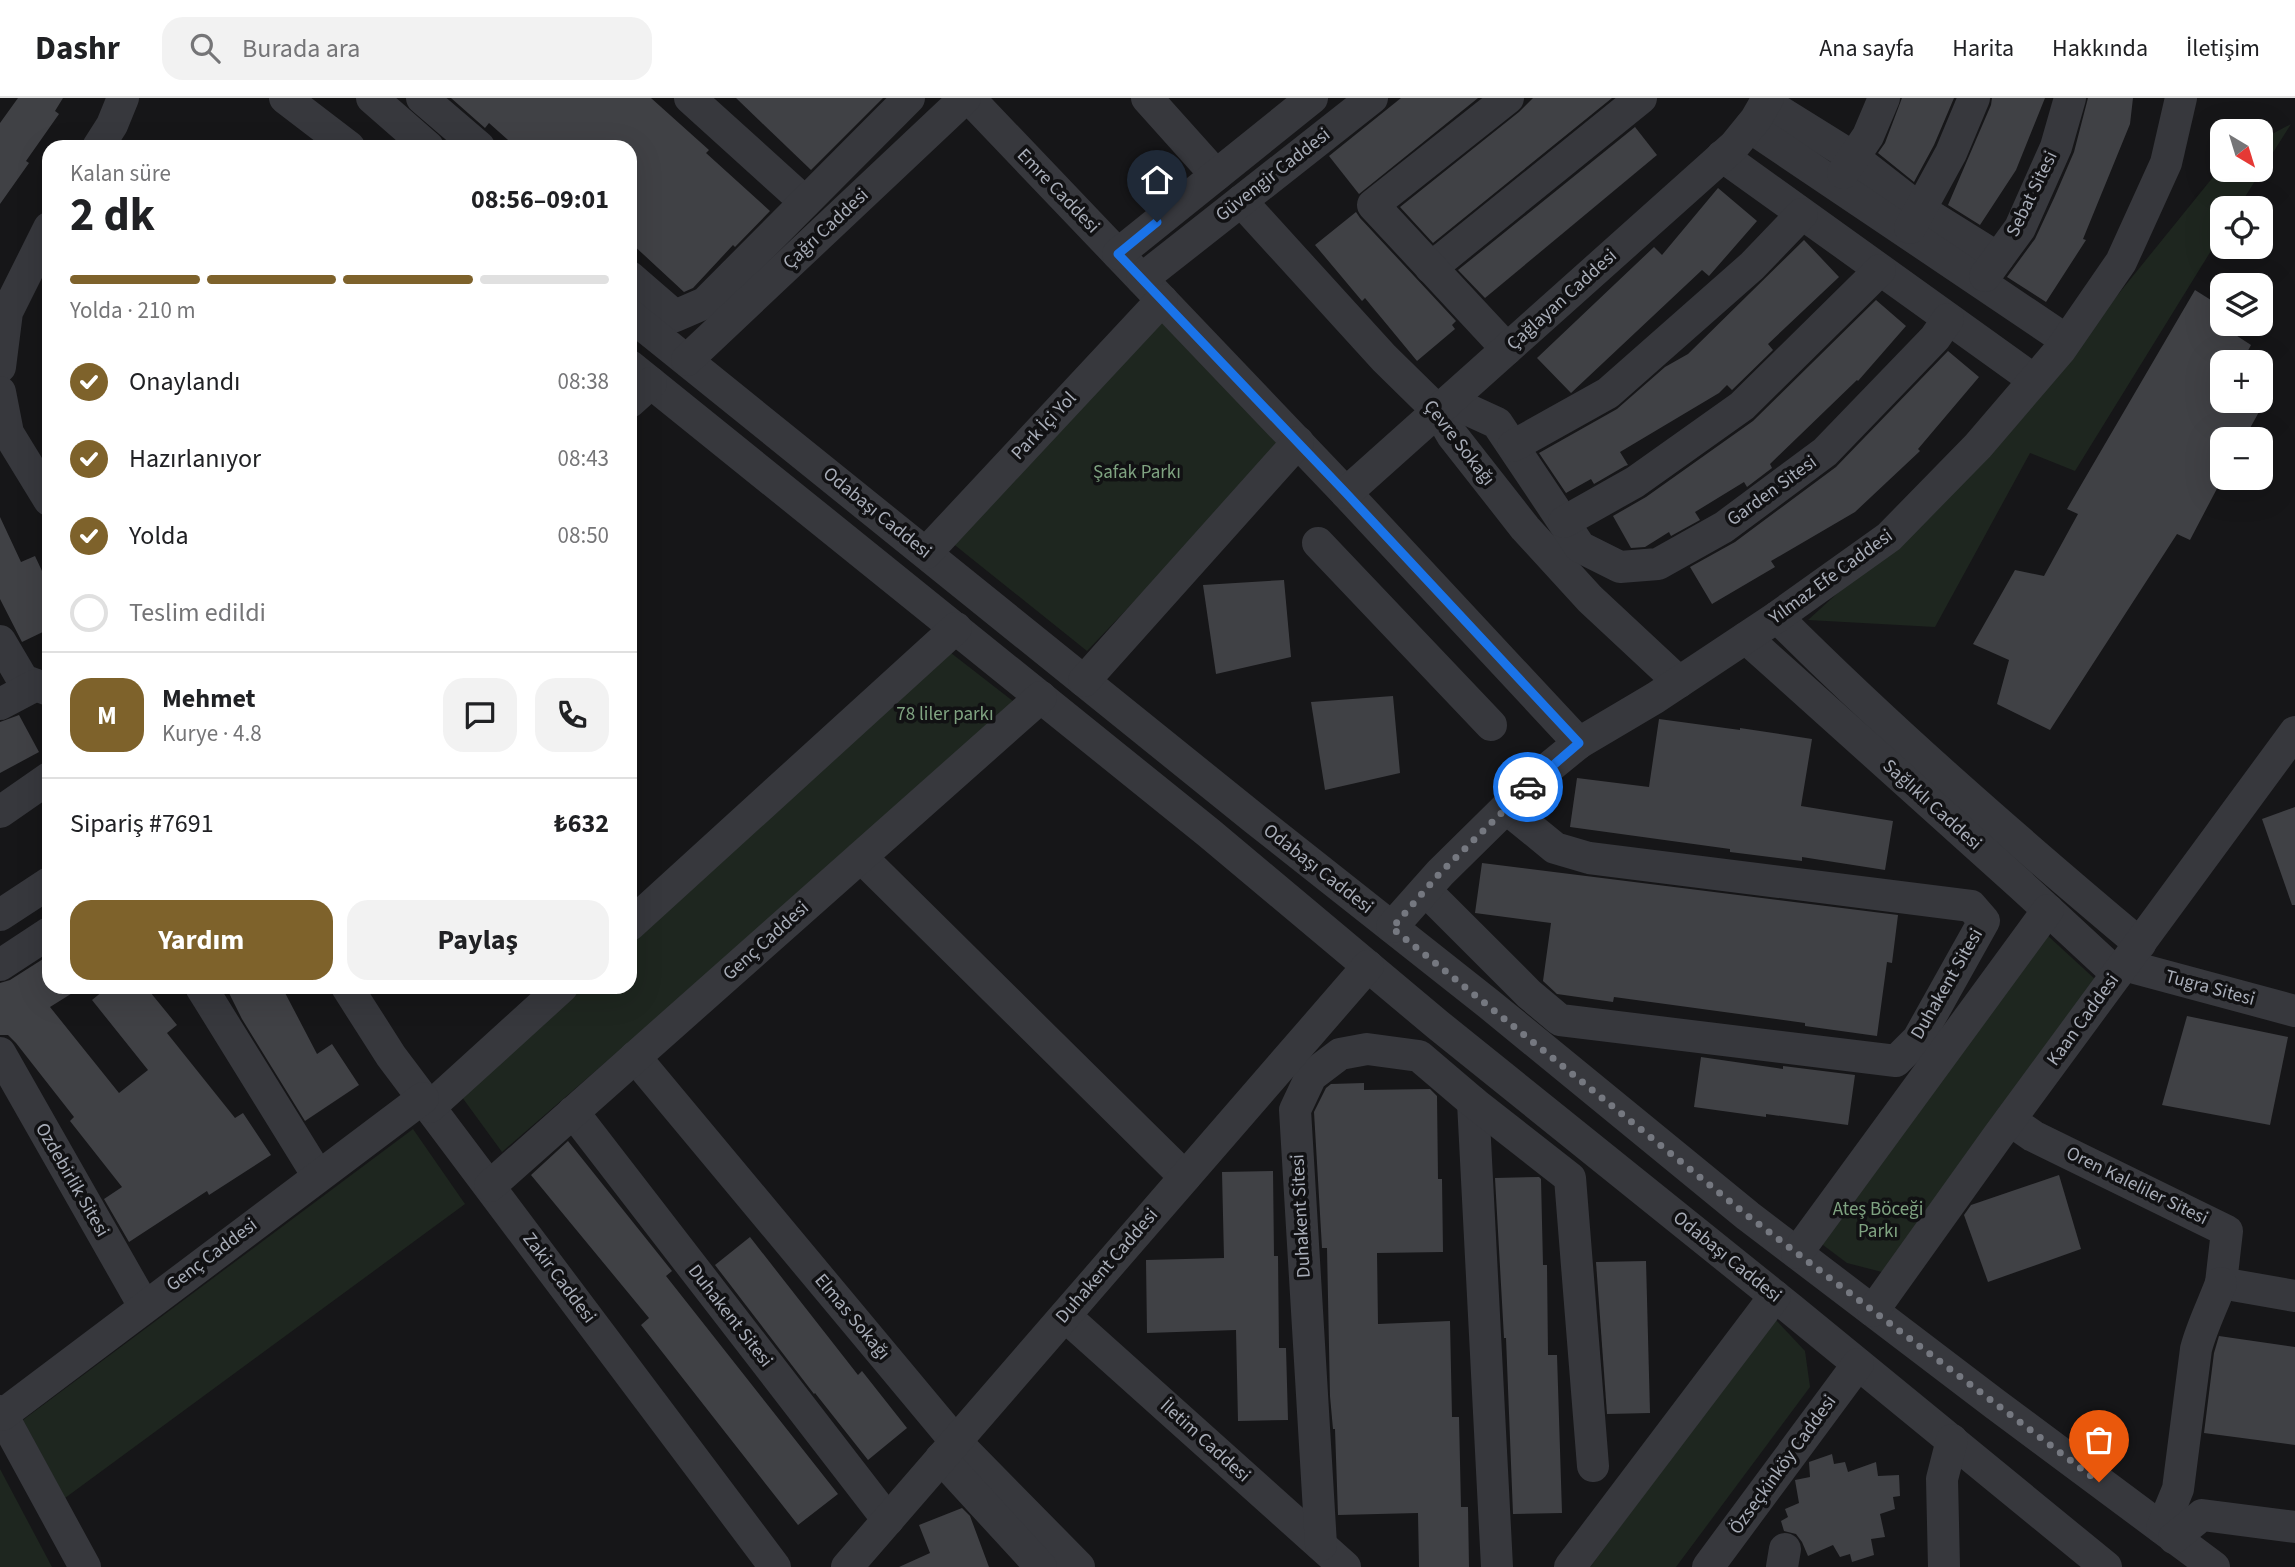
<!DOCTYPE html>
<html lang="tr">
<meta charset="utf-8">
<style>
:root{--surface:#fff;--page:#f2f2f2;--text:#202124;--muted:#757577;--line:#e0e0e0;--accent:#7e622b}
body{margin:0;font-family:"Source Sans 3",sans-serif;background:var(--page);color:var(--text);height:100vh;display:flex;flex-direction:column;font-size:26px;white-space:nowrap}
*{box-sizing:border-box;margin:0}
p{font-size:23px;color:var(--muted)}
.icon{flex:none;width:38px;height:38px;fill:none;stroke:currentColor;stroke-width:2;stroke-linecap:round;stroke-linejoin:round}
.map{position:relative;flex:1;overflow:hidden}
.drawer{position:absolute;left:42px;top:42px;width:595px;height:854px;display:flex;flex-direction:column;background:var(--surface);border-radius:21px;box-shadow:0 7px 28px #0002}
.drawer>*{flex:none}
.needle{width:46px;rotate:142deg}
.buttons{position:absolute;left:2210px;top:21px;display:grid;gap:14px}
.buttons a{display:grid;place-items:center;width:63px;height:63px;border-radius:14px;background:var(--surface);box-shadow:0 7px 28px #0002;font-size:35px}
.pin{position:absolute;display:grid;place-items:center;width:60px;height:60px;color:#fff;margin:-72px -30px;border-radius:50% 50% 50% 0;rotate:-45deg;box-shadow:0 0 7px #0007}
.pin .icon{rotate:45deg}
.courier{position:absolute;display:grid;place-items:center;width:70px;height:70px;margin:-35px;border:5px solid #1a73e8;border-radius:50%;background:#fff;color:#222;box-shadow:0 2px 9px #0007}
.headline em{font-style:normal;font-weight:700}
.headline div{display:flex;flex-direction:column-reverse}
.headline{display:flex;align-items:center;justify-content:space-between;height:119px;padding:0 28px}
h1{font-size:46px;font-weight:700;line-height:52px}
.bar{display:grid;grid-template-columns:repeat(4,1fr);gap:10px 7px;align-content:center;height:84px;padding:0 28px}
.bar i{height:9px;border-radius:5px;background:var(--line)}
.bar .selected{background:var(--accent)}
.bar p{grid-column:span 4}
.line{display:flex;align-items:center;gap:18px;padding:0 28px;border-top:2px solid var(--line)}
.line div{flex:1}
.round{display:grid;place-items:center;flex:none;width:74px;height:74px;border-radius:21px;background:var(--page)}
ol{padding:0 28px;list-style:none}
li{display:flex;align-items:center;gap:21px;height:77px}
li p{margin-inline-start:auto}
li .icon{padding:7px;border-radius:50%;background:var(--accent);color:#fff;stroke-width:4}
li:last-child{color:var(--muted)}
li i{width:38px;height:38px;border:4px solid var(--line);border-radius:50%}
.button{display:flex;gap:14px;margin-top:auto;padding:14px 28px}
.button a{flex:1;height:80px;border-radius:21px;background:var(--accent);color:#fff;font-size:28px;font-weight:700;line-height:80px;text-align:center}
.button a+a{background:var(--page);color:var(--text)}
header{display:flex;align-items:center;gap:42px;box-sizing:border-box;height:98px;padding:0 35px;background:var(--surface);border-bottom:2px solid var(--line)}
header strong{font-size:33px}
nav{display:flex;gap:38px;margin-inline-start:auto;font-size:24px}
.search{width:490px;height:63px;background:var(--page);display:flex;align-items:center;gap:18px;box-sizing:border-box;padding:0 24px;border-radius:21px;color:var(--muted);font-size:26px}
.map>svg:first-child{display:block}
.green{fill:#1e261f}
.building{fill:#404145}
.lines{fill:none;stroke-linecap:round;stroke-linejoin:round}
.minor{stroke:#37383d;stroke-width:32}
.done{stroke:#757880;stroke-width:7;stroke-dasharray:0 12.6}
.route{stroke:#1a73e8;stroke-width:9}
.labels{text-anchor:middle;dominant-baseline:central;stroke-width:7;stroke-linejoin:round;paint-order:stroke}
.street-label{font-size:19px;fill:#a8adb8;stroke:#111113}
.park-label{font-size:19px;fill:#7fa381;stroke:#111113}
</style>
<header>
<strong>Dashr</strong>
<div class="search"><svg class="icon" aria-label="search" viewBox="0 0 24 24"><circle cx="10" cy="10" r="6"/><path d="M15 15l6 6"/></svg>Burada ara</div>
<nav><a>Ana sayfa</a><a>Harita</a><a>Hakkında</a><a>İletişim</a></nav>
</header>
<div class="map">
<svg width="2295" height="1469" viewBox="0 0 2295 1469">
<rect width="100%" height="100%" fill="#161618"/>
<g class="green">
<path d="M2291,26L2238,110H2222V135L2075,373L2030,355L1935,529L1808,522L1984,362L2222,68V72H2261V42Z"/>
<path d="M1163,217L1284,346L1087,553L951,444Z"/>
<path d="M951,555L1018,607L502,1054L459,995L578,889H630V842Z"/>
<path d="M2047,837L2096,882L1882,1174L1847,1165L1819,1144Z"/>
<path d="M413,1031L465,1106L65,1400L23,1322Z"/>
<path d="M1775,1221L1805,1253L1810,1289L1676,1469H1590Z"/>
<path d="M0,1371L52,1469H0Z"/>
</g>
<g class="building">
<path d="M18,0H63L55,13L59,16L26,63L29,65L0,106V25Z"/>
<path d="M451,0H651L709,52L706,55L770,113L735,149L733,147L693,190L684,194L630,144V49H516L489,25L485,30Z"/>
<path d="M736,0H883L811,72Z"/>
<path d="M1401,0H1478L1359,96L1329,58Z"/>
<path d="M1533,0H1612L1433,145L1400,109L1519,14Z"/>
<path d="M1902,0H1954L1934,47L1914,84L1878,55L1885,45Z"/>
<path d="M1992,0H2045L2016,72L1980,127L1948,107L1991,7Z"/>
<path d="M2088,0H2133L2130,26L2083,141L2086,142L2046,204L2007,179L2035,141L2055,98L2074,54Z"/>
<path d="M1635,29L1657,57L1485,200L1458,172Z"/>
<path d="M1718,90L1757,123L1709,178L1702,172L1571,295L1537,260L1654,149L1662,157Z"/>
<path d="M1356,114L1360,120L1456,223L1452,227L1455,231L1417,263L1365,200L1362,203L1315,147Z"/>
<path d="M1804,142L1839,179L1768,246L1773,252L1732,292L1727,287L1719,295L1620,354L1628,367L1625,368L1594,386L1591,381L1566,395L1539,355L1617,311L1665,269L1688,256Z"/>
<path d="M2195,192L2222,209V226H2232L2228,232L2251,247L2242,264H2222V303H2265L2244,341H2222V381L2190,442L2177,436L2050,632L1997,606L2009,562L1973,546L2015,472L2044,478L2078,416L2067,411Z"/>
<path d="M1876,202L1906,228L1858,283L1857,282L1770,366L1772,370L1747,389L1744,384L1695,414L1700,422L1671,438L1669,434L1645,449L1631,450L1613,418L1646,399L1753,323Z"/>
<path d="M1948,253L1979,279L1918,351L1920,353L1855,414L1771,463L1775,469L1712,506L1690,469L1735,444L1836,369Z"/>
<path d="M0,419L21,464L35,458L49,488V531L22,544L0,501Z"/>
<path d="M1284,482L1291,559L1216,576L1203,487Z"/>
<path d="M1393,598L1400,675L1325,692L1311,604Z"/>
<path d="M19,617L39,654L0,675V624Z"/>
<path d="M1659,621L1740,632V630L1812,641L1801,708L1893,723L1885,772L1802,759V763L1730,754V751L1570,729L1577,680L1649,689Z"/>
<path d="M2295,709V807H2292L2262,721Z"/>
<path d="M1482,765L1898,817L1892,865L1887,864L1877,938L1805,928V925L1614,899L1613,904L1557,896L1543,883L1551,825L1475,815Z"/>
<path d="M43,861L49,871V889H82L50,909L119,995L148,972L92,902L108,889H146L177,927L167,935L235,1020L243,1015L271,1057L209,1097L207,1093L129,1144L104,1101L122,1089L70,1023L74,1019L16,945L8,937H0V885L10,882Z"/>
<path d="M226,889H282L317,956L332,946L359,987L305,1023L242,921Z"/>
<path d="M2187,918L2288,939L2270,1027L2162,1007Z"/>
<path d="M1701,959L1783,971V968L1855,977L1848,1027L1766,1016V1019L1694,1009Z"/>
<path d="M1364,985V992L1430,991L1437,998L1438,1081H1442L1443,1154L1377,1155L1378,1226L1450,1223L1452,1319H1459L1461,1409H1468L1469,1469H1419L1418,1415L1338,1417L1335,1331H1333L1330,1298L1327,1150H1322L1314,1014L1326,990L1331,986Z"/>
<path d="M568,1043L672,1173L666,1178L838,1396L798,1427L641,1227L649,1220L531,1077Z"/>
<path d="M1273,1073L1274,1158H1278L1279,1250H1286L1288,1322L1238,1323L1236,1232L1147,1235L1146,1162L1224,1160L1222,1074Z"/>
<path d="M2059,1077L2081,1151L1988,1184L1964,1117L1971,1107Z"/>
<path d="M1539,1079L1541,1081L1543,1167H1547L1548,1257H1557L1562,1415L1513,1416L1506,1240H1504L1495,1080Z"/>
<path d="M750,1139L858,1277L862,1273L907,1330L868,1362L815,1295L814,1296L715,1167Z"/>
<path d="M1646,1163L1650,1315L1607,1316L1596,1164Z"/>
<path d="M2219,1238L2295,1249V1347L2204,1335L2214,1255Z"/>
<path d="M1832,1356L1834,1366L1845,1364L1848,1374L1876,1364L1878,1378L1899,1377L1900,1398L1893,1399L1895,1411L1880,1416L1885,1439L1871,1441L1874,1457L1852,1464L1850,1456L1840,1459L1833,1447L1808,1458L1802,1444L1796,1436L1784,1433L1781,1423L1788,1419L1785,1411L1799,1405L1795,1382L1810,1379L1809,1364Z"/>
<path d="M962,1410L970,1418L989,1469H899L930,1455L919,1427Z"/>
</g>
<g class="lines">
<g class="minor">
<path d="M285,0L349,49"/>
<path d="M372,0L428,49"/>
<path d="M422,0L479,49"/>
<path d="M690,0L805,104"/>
<path d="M969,0L1346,395L1579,645"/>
<path d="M1147,0L1216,77"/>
<path d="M1766,5L1853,59L1921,112L1998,160"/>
<path d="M1750,29L2066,242"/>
<path d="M98,49L112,27L123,0"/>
<path d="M1722,58L2034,282"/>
<path d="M1843,75L1868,38L1884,0"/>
<path d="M1241,103L1384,260L1438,313L1452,337L1525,430L1590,501L1679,584"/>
<path d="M1910,130L1951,55L1974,0"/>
<path d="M1118,156L1312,0"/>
<path d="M1431,170L1641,0"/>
<path d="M1985,178L2020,130L2056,49L2070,0"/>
<path d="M630,179L675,218L705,205L909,0"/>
<path d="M1142,181L1372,0"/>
<path d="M630,217L1255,721L1489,906L1748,1118L1995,1306L2214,1469"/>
<path d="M1507,251L1373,107L1508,0"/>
<path d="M687,262L965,0"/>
<path d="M630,268L1209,735L1438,927L1791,1211L2106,1469"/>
<path d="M0,269L7,214L49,130"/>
<path d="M0,294L8,335L49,402"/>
<path d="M1449,303L1497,325L1580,449L1620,469L1658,466L1724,429L1825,354L1935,240L1948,221"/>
<path d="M630,304L651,285"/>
<path d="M1513,348L1608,295L1752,168L1802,116"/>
<path d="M1346,395L1734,48L1756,21L1768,0"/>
<path d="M1564,424L1635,384L1742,308L1880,172"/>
<path d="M1318,445L1491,627"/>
<path d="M926,455L1162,202"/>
<path d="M1777,519C1892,634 2015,741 2140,846"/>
<path d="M1746,540L2021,787L2117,876"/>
<path d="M0,543L23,582L49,592"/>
<path d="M1084,583L1298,344"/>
<path d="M0,606L36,587"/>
<path d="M0,714L49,680"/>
<path d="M861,759L1185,1079"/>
<path d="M1425,792L1529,896L1560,922L1896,963L1918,941L1984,823L1971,808L1589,760L1555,750L1506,710"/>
<path d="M0,817L49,785"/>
<path d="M630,827L956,530"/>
<path d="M1392,829L1440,775L1506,710L1536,680L1579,645L1655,600L1777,519L1889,439L1978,348L2061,251L2121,164L2166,65L2181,0"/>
<path d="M0,867L49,835"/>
<path d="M2124,867L2295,913"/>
<path d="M201,889L318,1078"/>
<path d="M347,889L391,958L775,1469"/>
<path d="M0,955L144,1208"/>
<path d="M635,959L956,1344L1079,1469"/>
<path d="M1473,1004L1497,1469"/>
<path d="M430,1009L562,889"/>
<path d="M573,1014L888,1422"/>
<path d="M2010,1022L2033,1038L2227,1133L2221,1185L2295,1198"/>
<path d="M490,1088L1041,599"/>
<path d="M1797,1155L2048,812"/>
<path d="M1873,1213L1998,1038L2295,634"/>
<path d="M1065,1218L1345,1469"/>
<path d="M0,1313L85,1469"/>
<path d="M2,1317L423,1000"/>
<path d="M941,1360L1041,1469"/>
<path d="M2162,1430L2178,1391L2196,1251C2202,1228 2213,1207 2221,1185"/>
<path d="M2174,1440L2202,1417L2295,1429"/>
<path d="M1321,1447L1295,1012L1311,978L1340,956L1367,951L1419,958L1473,1004L1570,1080L1593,1368"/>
<path d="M847,1469L1368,868"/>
<path d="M1570,1469L1775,1198"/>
<path d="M1708,1469L1858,1266"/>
<path d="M1782,1469L1785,1451"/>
<path d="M1944,1469L1942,1381L1952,1342"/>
</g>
</g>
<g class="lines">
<path class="done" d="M1528,689L1440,775L1392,830L1748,1118L2099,1384"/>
<path class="route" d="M1157,124L1118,156L1346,395L1579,645L1528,689"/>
</g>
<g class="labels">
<g class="street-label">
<text transform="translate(1273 77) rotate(-38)">Güvengir Caddesi</text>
<text transform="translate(1058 93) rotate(46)">Emre Caddesi</text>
<text transform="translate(2032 96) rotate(-64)">Sebat Sitesi</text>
<text transform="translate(826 131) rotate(-43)">Çağrı Caddesi</text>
<text transform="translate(1562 202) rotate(-42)">Çağlayan Caddesi</text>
<text transform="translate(1044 328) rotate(-47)">Park İçi Yol</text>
<text transform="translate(1459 345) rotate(52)">Çevre Sokağı</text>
<text transform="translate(1772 393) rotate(-36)">Garden Sitesi</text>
<text transform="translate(877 415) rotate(39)">Odabaşı Caddesi</text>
<text transform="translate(1831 479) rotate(-36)">Yılmaz Efe Caddesi</text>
<text transform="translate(1932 707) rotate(42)">Sağlıklı Caddesi</text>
<text transform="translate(1318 771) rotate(38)">Odabaşı Caddesi</text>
<text transform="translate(766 843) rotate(-42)">Genç Caddesi</text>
<text transform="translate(1947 886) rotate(-60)">Duhakent Sitesi</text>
<text transform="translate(2210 890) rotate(15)">Tugra Sitesi</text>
<text transform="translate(2083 922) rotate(-54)">Kaan Caddesi</text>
<text transform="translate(72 1082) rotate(60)">Ozdebirlik Sitesi</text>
<text transform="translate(2137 1088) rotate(26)">Oren Kaleliler Sitesi</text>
<text transform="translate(1301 1118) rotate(-93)">Duhakent Sitesi</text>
<text transform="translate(212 1157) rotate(-37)">Genç Caddesi</text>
<text transform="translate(1727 1159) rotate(39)">Odabaşı Caddesi</text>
<text transform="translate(1107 1168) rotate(-49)">Duhakent Caddesi</text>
<text transform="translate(559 1180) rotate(53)">Zakir Caddesi</text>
<text transform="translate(730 1218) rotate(52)">Duhakent Sitesi</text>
<text transform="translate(852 1219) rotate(50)">Elmas Sokağı</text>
<text transform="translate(1205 1343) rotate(42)">İletim Caddesi</text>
<text transform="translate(1783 1367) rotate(-54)">Özseçkinköy Caddesi</text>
</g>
<g class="park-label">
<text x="1137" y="374">Şafak Parkı</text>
<text x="945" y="616">78 liler parkı</text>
<text x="1878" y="1111">Ateş Böceği<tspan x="1878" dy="22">Parkı</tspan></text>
</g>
</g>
</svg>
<div class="buttons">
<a><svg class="needle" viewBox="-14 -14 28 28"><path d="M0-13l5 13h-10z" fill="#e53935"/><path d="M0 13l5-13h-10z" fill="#757577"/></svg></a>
<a><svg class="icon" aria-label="locate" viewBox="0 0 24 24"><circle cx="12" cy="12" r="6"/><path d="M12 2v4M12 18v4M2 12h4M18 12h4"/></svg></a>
<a><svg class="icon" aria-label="layers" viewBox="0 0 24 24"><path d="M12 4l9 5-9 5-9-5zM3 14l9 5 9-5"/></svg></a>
<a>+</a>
<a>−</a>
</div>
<div class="pin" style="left:2099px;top:1384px;background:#ea580c"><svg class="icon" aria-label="bag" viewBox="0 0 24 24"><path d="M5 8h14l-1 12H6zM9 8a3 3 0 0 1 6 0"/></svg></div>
<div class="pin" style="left:1157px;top:124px;background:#1f2937"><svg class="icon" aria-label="home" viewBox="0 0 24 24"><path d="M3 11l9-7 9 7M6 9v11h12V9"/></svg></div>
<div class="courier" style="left:1528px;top:689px"><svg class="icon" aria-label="car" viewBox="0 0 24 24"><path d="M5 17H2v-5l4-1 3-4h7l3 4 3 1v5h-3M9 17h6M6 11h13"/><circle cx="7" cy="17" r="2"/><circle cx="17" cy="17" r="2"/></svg></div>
<section class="drawer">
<div class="headline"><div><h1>2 dk</h1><p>Kalan süre</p></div><em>08:56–09:01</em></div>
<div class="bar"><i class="selected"></i><i class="selected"></i><i class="selected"></i><i></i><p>Yolda · 210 m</p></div>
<ol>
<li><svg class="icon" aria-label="check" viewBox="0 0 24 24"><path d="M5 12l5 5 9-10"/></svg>Onaylandı<p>08:38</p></li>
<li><svg class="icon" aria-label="check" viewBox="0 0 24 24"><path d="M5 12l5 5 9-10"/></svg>Hazırlanıyor<p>08:43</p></li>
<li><svg class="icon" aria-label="check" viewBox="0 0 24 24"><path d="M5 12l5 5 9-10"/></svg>Yolda<p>08:50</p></li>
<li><i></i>Teslim edildi</li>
</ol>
<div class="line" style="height:126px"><b class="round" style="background:var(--accent);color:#fff">M</b><div><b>Mehmet</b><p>Kurye · 4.8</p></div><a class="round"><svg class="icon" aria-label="chat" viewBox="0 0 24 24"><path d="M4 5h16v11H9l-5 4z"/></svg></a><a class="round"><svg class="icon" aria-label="phone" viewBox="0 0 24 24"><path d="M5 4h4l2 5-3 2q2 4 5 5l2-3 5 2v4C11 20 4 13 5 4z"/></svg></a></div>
<div class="line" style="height:91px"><div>Sipariş #7691</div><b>₺632</b></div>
<div class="button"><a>Yardım</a><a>Paylaş</a></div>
</section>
</div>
